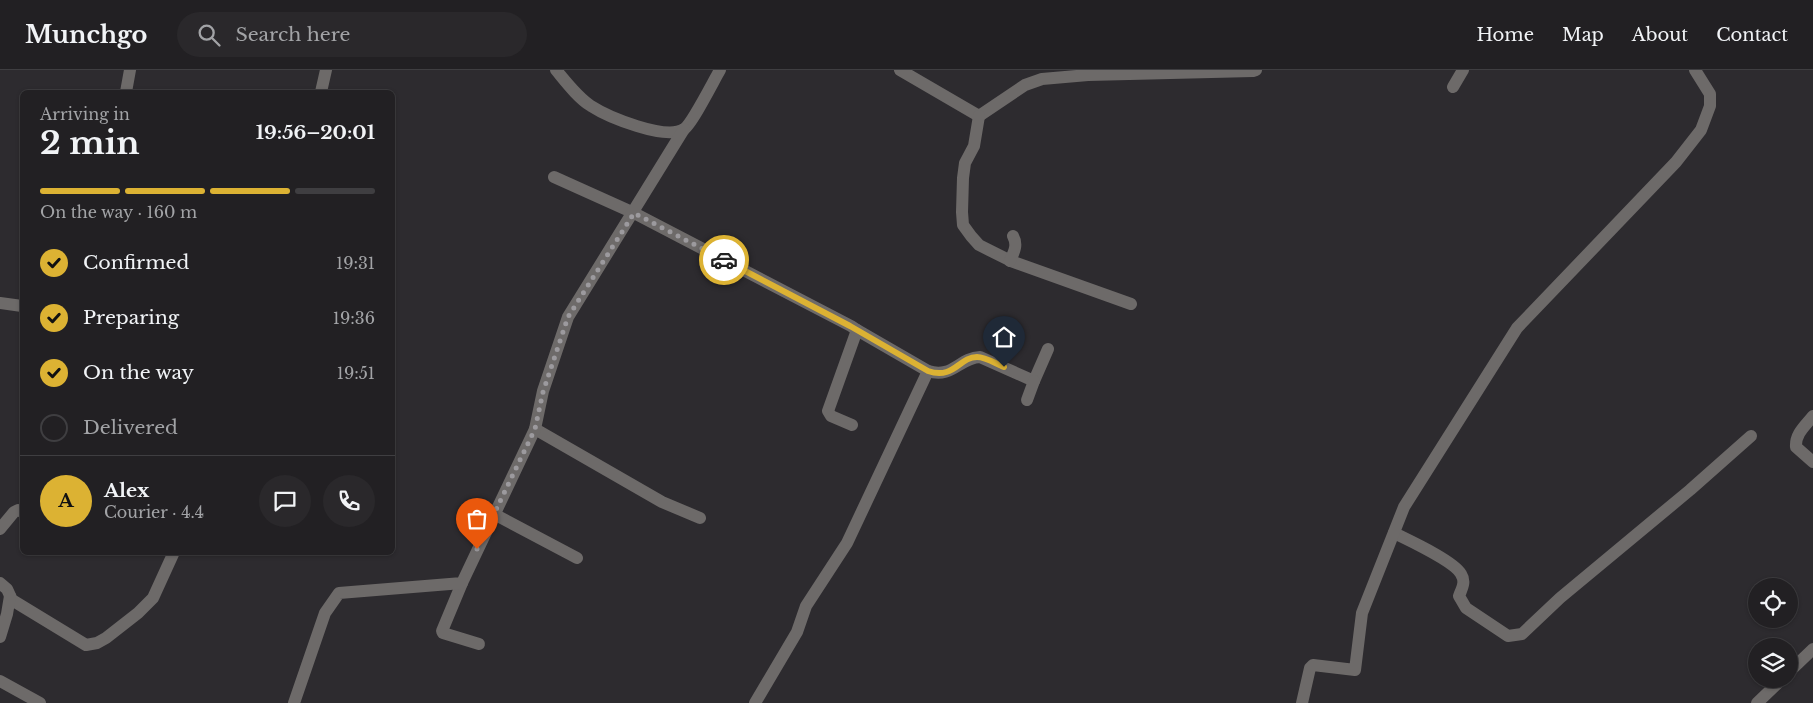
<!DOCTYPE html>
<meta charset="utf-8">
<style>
:root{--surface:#222023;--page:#2a282b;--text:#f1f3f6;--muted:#a2a3a6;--line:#3f3e41;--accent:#dcb233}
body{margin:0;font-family:"Libre Baskerville",serif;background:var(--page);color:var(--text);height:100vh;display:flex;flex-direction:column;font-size:19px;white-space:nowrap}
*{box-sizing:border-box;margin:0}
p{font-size:16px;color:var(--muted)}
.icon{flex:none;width:28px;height:28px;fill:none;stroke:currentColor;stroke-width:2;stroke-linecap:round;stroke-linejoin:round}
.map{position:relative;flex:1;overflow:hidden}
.side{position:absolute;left:20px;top:20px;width:375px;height:465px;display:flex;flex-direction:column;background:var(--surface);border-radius:8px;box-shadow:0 1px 4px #0004,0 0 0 1px var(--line)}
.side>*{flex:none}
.buttons{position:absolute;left:1748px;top:508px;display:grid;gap:10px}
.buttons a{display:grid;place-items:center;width:50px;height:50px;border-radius:50%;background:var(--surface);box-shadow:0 1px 4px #0004,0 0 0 1px var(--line);font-size:25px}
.pin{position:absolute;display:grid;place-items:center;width:42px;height:42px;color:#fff;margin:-51px -21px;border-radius:50% 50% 50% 0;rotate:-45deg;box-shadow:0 0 5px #0007}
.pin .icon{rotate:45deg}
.courier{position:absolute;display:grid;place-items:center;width:50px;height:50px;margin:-25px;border:4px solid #dcb233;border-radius:50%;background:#fff;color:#222;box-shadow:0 1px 6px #0007}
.head em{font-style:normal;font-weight:800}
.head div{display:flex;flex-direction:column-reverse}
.head{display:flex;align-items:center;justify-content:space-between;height:85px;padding:0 20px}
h1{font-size:32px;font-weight:800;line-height:38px}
.bar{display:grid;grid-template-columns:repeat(4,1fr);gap:8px 5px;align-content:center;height:60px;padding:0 20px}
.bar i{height:6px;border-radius:4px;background:var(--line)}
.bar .selected{background:var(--accent)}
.bar p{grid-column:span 4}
.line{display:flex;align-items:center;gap:12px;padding:0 20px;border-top:1px solid var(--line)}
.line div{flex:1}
.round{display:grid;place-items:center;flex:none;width:52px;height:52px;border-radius:26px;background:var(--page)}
ol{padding:0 20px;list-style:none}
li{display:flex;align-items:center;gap:15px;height:55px}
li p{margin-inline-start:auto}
li .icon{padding:5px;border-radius:50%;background:var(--accent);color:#111;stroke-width:4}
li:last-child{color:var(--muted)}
li i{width:28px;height:28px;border:2px solid var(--line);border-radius:50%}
header{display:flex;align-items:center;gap:30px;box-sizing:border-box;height:70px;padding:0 25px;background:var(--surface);border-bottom:1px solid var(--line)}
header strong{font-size:24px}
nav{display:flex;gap:28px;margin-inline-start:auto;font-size:18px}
.search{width:350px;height:45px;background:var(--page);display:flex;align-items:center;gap:12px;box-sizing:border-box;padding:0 18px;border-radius:28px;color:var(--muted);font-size:19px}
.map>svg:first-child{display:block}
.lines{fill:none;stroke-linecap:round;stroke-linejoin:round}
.minor{stroke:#6d6a69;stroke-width:12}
.done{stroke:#9c9a9e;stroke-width:5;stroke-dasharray:0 9}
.route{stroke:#dcb233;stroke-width:6}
</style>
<header>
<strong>Munchgo</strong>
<div class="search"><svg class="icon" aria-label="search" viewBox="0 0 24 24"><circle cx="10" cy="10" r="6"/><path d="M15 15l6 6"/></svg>Search here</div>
<nav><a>Home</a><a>Map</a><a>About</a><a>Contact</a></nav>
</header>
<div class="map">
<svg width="1813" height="633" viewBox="0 0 1813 633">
<rect width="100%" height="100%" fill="#2d2b2f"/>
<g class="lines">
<g class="minor">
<path d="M556,0C566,12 578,28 591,36C608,47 666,71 684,59C692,54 714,10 720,0"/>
<path d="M900,0L979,46L1025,15L1042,9L1088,5L1253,1L1256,0"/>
<path d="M1453,17L1463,0"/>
<path d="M126,22L130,0"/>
<path d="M321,22L326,0"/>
<path d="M979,46L974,76L965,93L963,108L962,142L963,155L971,166L979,175L1011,191L1131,234"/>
<path d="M554,107L634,143L851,256L857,260L828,341L831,346L852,355"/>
<path d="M1010,191C1014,182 1018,175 1013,166"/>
<path d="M0,233L22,236"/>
<path d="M857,260L928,301C952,309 959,288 980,287L1034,311L1048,279"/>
<path d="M1027,330L1034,311"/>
<path d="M1813,346C1805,356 1795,364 1796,377L1813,392"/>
<path d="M535,359L662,432L700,448"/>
<path d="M494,444L577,488"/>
<path d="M0,459L14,442L18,440L22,442"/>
<path d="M1394,463C1408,470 1454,491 1461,504C1466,512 1462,518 1459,526L1466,538L1508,566L1522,564L1560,528L1690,420L1751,366"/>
<path d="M0,513L7,519L12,530L86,575L97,573L106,568L138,543L153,528L174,482"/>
<path d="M462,513L442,561L443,563L479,574"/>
<path d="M0,567L7,544L10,526"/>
<path d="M1789,602L1813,579"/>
<path d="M0,611L40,633"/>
<path d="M294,633L325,543L339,523L462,513L535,359L543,321L568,247L684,59"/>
<path d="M755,633L797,562L806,536L847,473L928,301"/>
<path d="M1302,633L1310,598L1313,595L1355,600L1362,543L1404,437L1517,258L1676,92L1701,60L1710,36V24L1695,0"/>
<path d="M1757,633L1782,609"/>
</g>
</g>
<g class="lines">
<path class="done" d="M477,479L535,359L543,322L568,247L634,143L724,190"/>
<path class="route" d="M724,190L850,256L928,301C954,310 959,287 977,287C986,287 996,294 1004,297"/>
</g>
</svg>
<div class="buttons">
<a><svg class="icon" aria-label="locate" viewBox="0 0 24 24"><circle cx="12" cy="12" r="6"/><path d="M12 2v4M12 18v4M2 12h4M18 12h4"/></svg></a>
<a><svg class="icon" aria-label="layers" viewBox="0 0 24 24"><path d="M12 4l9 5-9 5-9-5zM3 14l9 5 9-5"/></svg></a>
</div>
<div class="pin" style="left:477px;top:479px;background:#ea580c"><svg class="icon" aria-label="bag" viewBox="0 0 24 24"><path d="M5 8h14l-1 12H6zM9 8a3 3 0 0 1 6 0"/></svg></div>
<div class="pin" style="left:1004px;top:297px;background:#1f2937"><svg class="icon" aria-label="home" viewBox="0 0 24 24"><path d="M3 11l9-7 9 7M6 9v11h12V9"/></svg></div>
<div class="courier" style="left:724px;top:190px"><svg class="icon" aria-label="car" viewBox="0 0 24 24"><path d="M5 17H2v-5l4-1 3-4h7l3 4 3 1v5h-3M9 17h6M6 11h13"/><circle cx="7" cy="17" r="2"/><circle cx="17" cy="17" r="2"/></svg></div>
<section class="side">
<div class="head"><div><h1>2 min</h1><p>Arriving in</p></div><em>19:56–20:01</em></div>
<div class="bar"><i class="selected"></i><i class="selected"></i><i class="selected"></i><i></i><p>On the way · 160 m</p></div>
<ol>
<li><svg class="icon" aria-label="check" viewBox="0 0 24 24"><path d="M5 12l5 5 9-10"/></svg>Confirmed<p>19:31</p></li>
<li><svg class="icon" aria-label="check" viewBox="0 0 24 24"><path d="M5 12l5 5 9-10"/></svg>Preparing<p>19:36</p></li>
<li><svg class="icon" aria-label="check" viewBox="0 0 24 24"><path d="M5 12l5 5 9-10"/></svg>On the way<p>19:51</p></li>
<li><i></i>Delivered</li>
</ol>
<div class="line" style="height:90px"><b class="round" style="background:var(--accent);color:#111">A</b><div><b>Alex</b><p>Courier · 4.4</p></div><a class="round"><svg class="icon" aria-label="chat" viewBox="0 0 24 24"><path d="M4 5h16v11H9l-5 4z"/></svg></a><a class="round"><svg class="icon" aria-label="phone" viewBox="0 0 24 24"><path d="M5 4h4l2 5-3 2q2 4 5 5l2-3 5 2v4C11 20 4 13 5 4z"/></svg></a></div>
</section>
</div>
